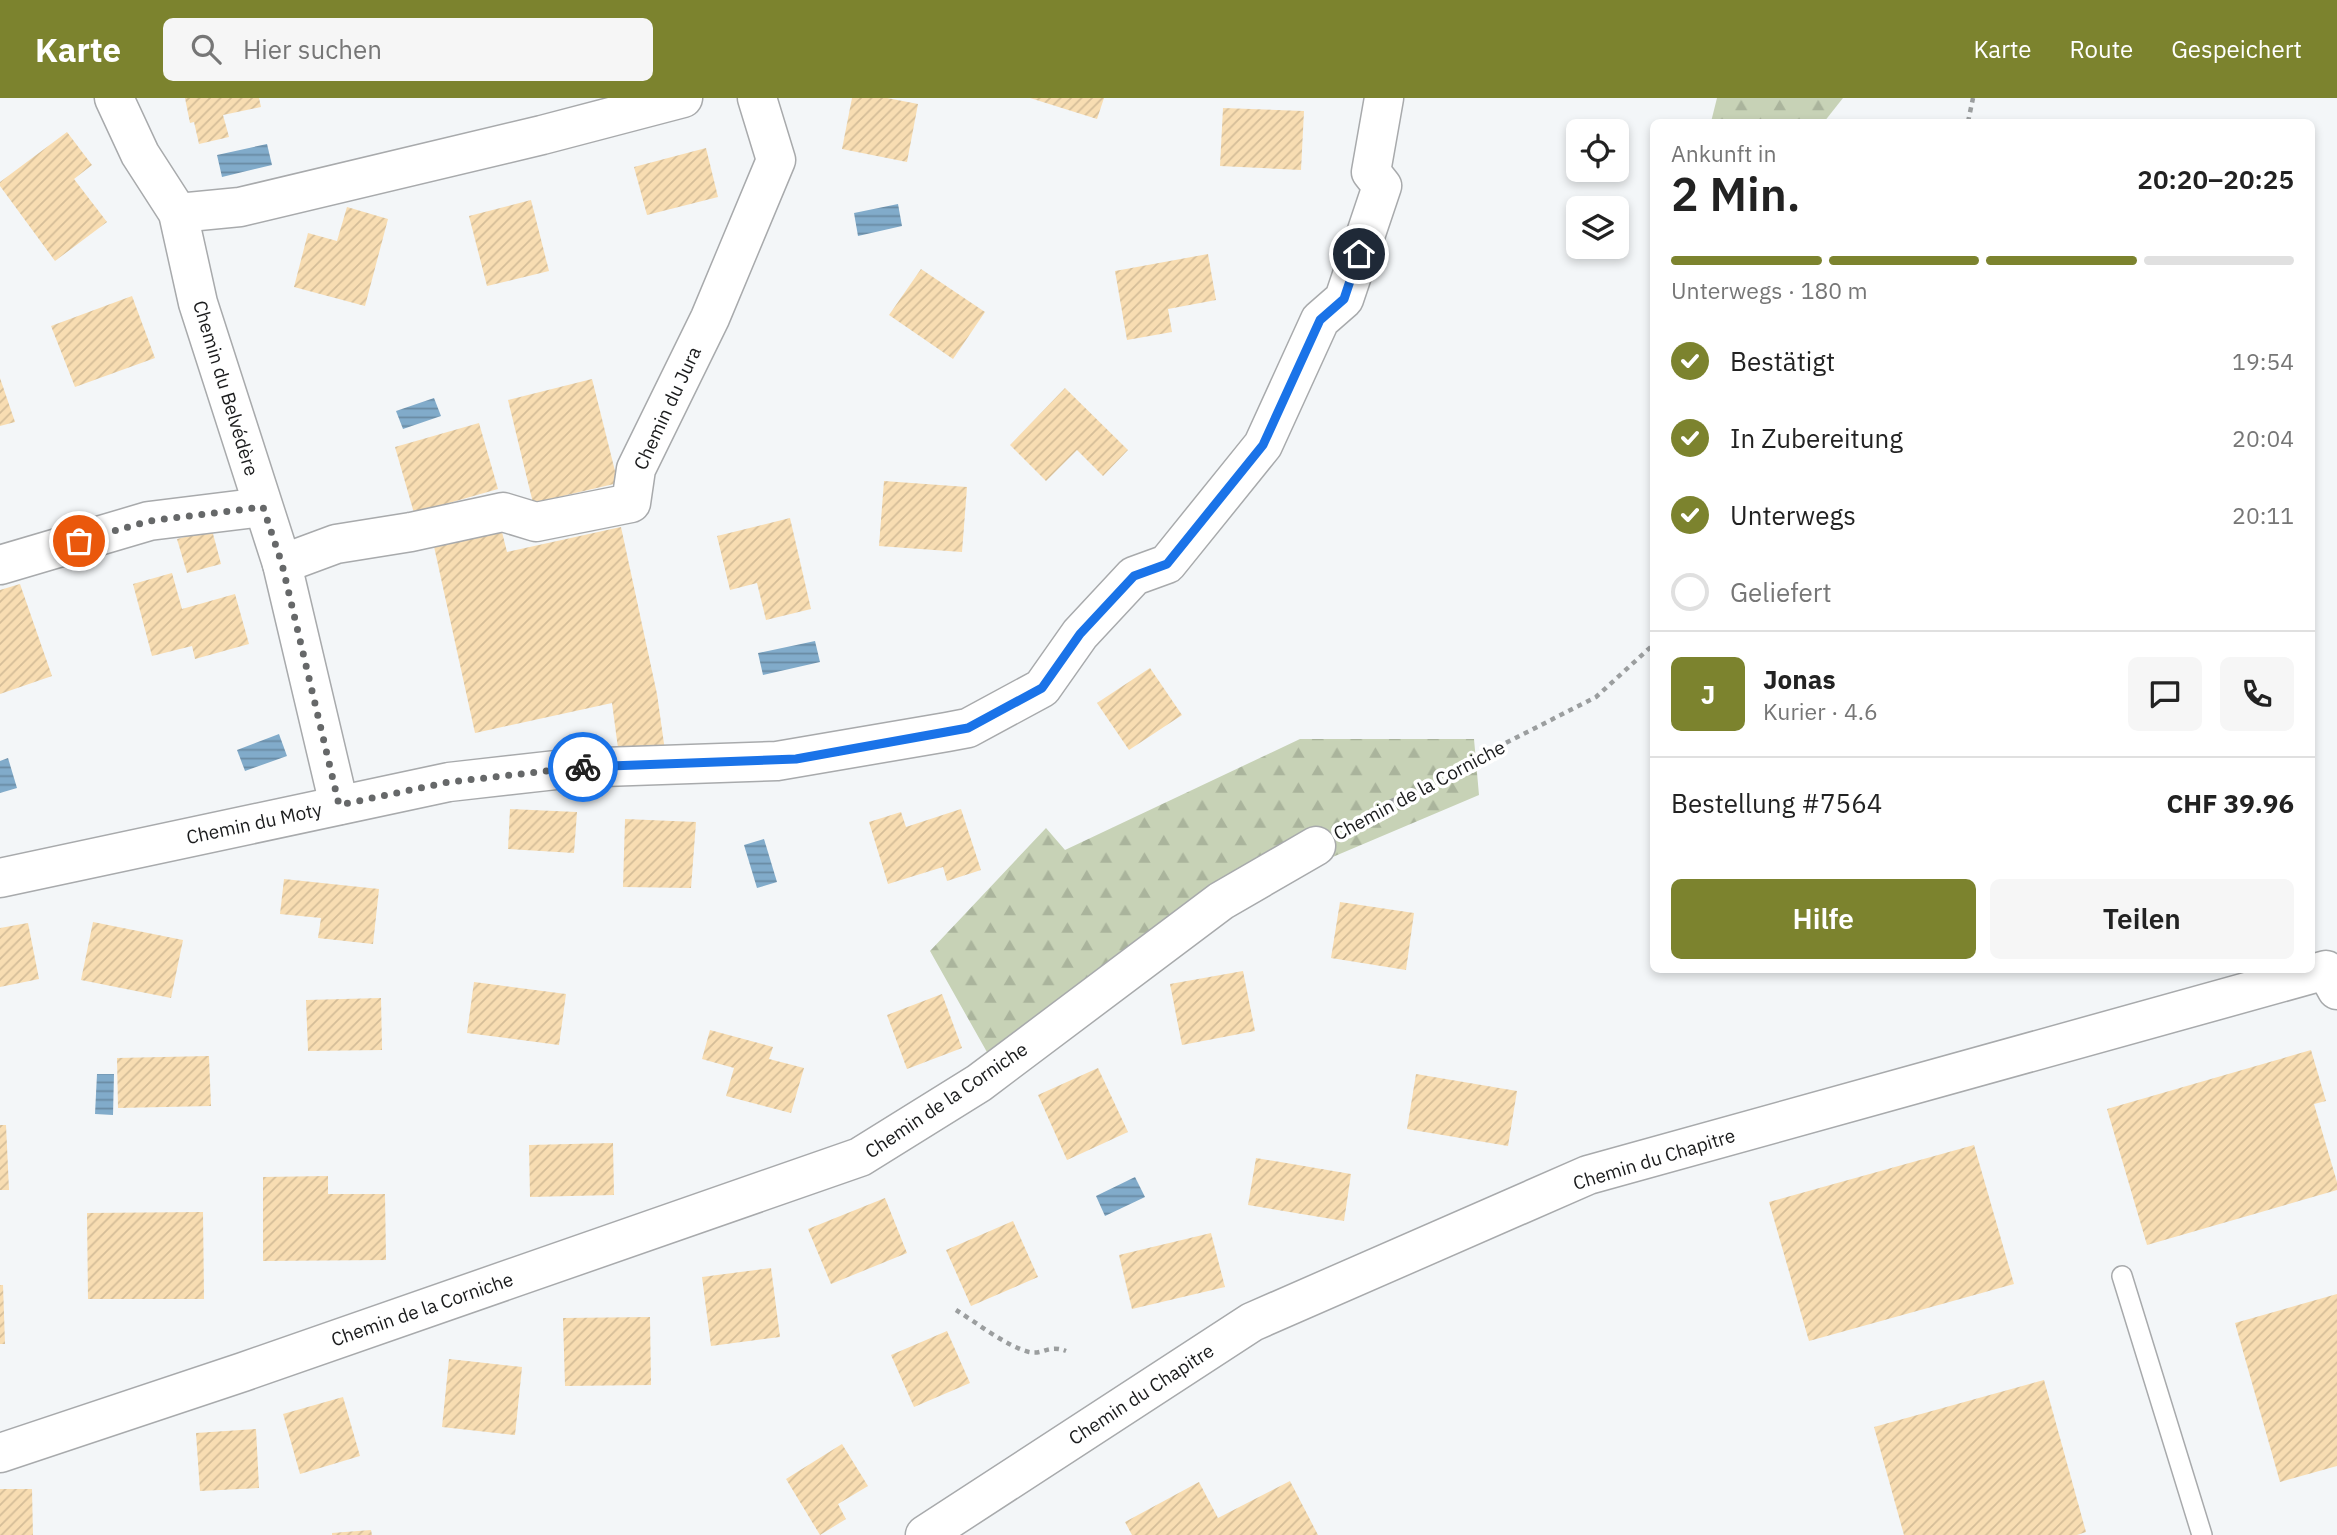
<!DOCTYPE html>
<html lang="de">
<meta charset="utf-8">
<style>
:root{--surface:#fff;--page:#f6f6f6;--text:#222;--muted:#767676;--line:#e0e0e0;--accent:#7c832e}
body{margin:0;font-family:"IBM Plex Sans",sans-serif;background:var(--page);color:var(--text);height:100vh;display:flex;flex-direction:column;font-size:26px;white-space:nowrap}
*{box-sizing:border-box;margin:0}
p{font-size:23px;color:var(--muted)}
.icon{flex:none;width:38px;height:38px;fill:none;stroke:currentColor;stroke-width:2;stroke-linecap:round;stroke-linejoin:round}
.map{position:relative;flex:1;overflow:hidden}
.panel{position:absolute;left:1650px;top:21px;width:665px;height:854px;display:flex;flex-direction:column;background:var(--surface);border-radius:10px;box-shadow:0 4px 10px #0003}
.panel>*{flex:none}
.buttons{position:absolute;left:1566px;top:21px;display:grid;gap:14px}
.buttons a{display:grid;place-items:center;width:63px;height:63px;border-radius:10px;background:var(--surface);box-shadow:0 4px 10px #0003;font-size:35px}
.pin{position:absolute;display:grid;place-items:center;width:60px;height:60px;color:#fff;margin:-30px;border:4px solid #fff;border-radius:50%;box-shadow:0 2px 7px #0007}
.courier{position:absolute;display:grid;place-items:center;width:70px;height:70px;margin:-35px;border:5px solid #1a73e8;border-radius:50%;background:#fff;color:#222;box-shadow:0 2px 9px #0007}
.overview em{font-style:normal;font-weight:600}
.overview div{display:flex;flex-direction:column-reverse}
.overview{display:flex;align-items:center;justify-content:space-between;height:119px;padding:0 21px}
h1{font-size:46px;font-weight:600;line-height:52px}
.bar{display:grid;grid-template-columns:repeat(4,1fr);gap:10px 7px;align-content:center;height:84px;padding:0 21px}
.bar i{height:9px;border-radius:5px;background:var(--line)}
.bar .on{background:var(--accent)}
.bar p{grid-column:span 4}
.line{display:flex;align-items:center;gap:18px;padding:0 21px;border-top:2px solid var(--line)}
.line div{flex:1}
.round{display:grid;place-items:center;flex:none;width:74px;height:74px;border-radius:10px;background:var(--page)}
ol{padding:0 21px;list-style:none}
li{display:flex;align-items:center;gap:21px;height:77px}
li p{margin-inline-start:auto}
li .icon{padding:7px;border-radius:50%;background:var(--accent);color:#fff;stroke-width:4}
li:last-child{color:var(--muted)}
li i{width:38px;height:38px;border:4px solid var(--line);border-radius:50%}
.button{display:flex;gap:14px;margin-top:auto;padding:14px 21px}
.button a{flex:1;height:80px;border-radius:10px;background:var(--accent);color:#fff;font-size:28px;font-weight:600;line-height:80px;text-align:center}
.button a+a{background:var(--page);color:var(--text)}
header{display:flex;align-items:center;gap:42px;box-sizing:border-box;height:98px;padding:0 35px;background:var(--accent);color:#fff}
header strong{font-size:33px}
nav{display:flex;gap:38px;margin-inline-start:auto;font-size:24px}
.search{width:490px;height:63px;background:var(--page);display:flex;align-items:center;gap:18px;box-sizing:border-box;padding:0 24px;border-radius:10px;color:var(--muted);font-size:26px}
.map>svg:first-child{display:block}
.forest{fill:url(#forest-firs)}
.water{fill:url(#water-rules)}
.building{fill:url(#building-hatch)}
.lines{fill:none;stroke-linecap:round;stroke-linejoin:round}
.lane-casing{stroke:#a8aaac;stroke-width:22}
.street-casing{stroke:#a8aaac;stroke-width:41}
.path{stroke:#9b9e9f;stroke-width:4.5;stroke-dasharray:5 5;stroke-linecap:butt}
.lane{stroke:#fff;stroke-width:19}
.street{stroke:#fff;stroke-width:38}
.done{stroke:#666869;stroke-width:7;stroke-dasharray:0 12.6}
.route{stroke:#1a73e8;stroke-width:9}
.labels{text-anchor:middle;dominant-baseline:central;stroke-width:7;stroke-linejoin:round;paint-order:stroke}
.street-label{font-size:19px;fill:#1a1b1c;stroke:#fff}
</style>
<header>
<strong>Karte</strong>
<div class="search"><svg class="icon" aria-label="search" viewBox="0 0 24 24"><circle cx="10" cy="10" r="6"/><path d="M15 15l6 6"/></svg>Hier suchen</div>
<nav><a>Karte</a><a>Route</a><a>Gespeichert</a></nav>
</header>
<div class="map">
<svg width="2337" height="1437" viewBox="0 0 2337 1437">
<defs>
<pattern id="forest-firs" width="22" height="20" patternUnits="userSpaceOnUse" patternTransform="scale(1.75)"><rect width="22" height="20" fill="#c7d2b6"/><path d="M5 1l3.5 6h-7zM16 11l3.5 6h-7z" fill="#aab49c"/></pattern>
<pattern id="water-rules" width="6" height="5" patternUnits="userSpaceOnUse" patternTransform="scale(1.75)"><rect width="6" height="5" fill="#81abca"/><path d="M0 2.5h6" fill="none" stroke="#698aa3"/></pattern>
<pattern id="building-hatch" width="6" height="6" patternUnits="userSpaceOnUse" patternTransform="scale(1.75)"><rect width="6" height="6" fill="#f8ddb2"/><path d="M-1 1l2-2M0 6l6-6M5 7l2-2" fill="none" stroke="#d4bd98"/></pattern>
</defs>
<rect width="100%" height="100%" fill="#f3f6f8"/>
<g class="forest">
<path d="M1717,0H1843L1824,24H1711Z"/>
<path d="M1300,641H1474L1479,697L1276,783L992,963L930,853L1046,730L1065,752Z"/>
</g>
<g class="water">
<path d="M267,46L272,67L222,79L217,57Z"/>
<path d="M898,106L902,128L858,138L854,115Z"/>
<path d="M434,300L441,318L403,331L396,313Z"/>
<path d="M815,543L820,564L763,577L758,555Z"/>
<path d="M279,636L287,658L245,673L237,652Z"/>
<path d="M8,660L17,690L0,695V663Z"/>
<path d="M764,741L777,784L757,790L744,747Z"/>
<path d="M97,976H114L113,1017L95,1016Z"/>
<path d="M1135,1079L1145,1099L1105,1118L1096,1098Z"/>
</g>
<g class="building">
<path d="M185,0H259L261,9L223,17L229,39L199,46L194,24L190,25Z"/>
<path d="M852,0H887L918,6L907,64L842,51Z"/>
<path d="M1030,0H1104L1097,21Z"/>
<path d="M1223,10L1304,13L1301,72L1220,68Z"/>
<path d="M67,34L92,67L74,81L107,124L55,163L0,88V84Z"/>
<path d="M706,50L718,99L647,117L634,69Z"/>
<path d="M531,102L549,173L487,188L469,118Z"/>
<path d="M347,109L388,121L365,208L294,189L308,135L337,143Z"/>
<path d="M1208,156L1216,202L1168,211L1172,234L1127,242L1115,173Z"/>
<path d="M921,171L985,214L953,261L889,217Z"/>
<path d="M132,198L155,260L75,289L51,228Z"/>
<path d="M0,280L15,324L0,328Z"/>
<path d="M592,281L618,385L533,405L508,302Z"/>
<path d="M1065,290L1128,352L1103,378L1077,352L1046,383L1010,347Z"/>
<path d="M479,325L498,391L414,415L395,349Z"/>
<path d="M884,383L967,389L962,454L879,448Z"/>
<path d="M790,420L811,511L766,522L757,485L730,492L717,438Z"/>
<path d="M621,429L657,596L666,660L620,665L612,605L475,635L433,444L501,430L507,454Z"/>
<path d="M212,432L221,466L187,475L177,441Z"/>
<path d="M172,475L182,511L235,496L249,546L195,561L192,548L152,558L133,486Z"/>
<path d="M20,486L52,578L0,596V492Z"/>
<path d="M1150,570L1182,617L1129,652L1097,605Z"/>
<path d="M510,711L577,714L574,755L508,751Z"/>
<path d="M961,711L981,772L947,783L943,769L888,786L869,724L901,714L906,729Z"/>
<path d="M625,721L696,724L691,790L623,789Z"/>
<path d="M284,781L379,791L373,846L318,840L321,820L280,816Z"/>
<path d="M1340,804L1414,815L1406,872L1331,860Z"/>
<path d="M93,824L183,842L171,900L81,882Z"/>
<path d="M28,825L39,881L0,889V830Z"/>
<path d="M1243,873L1255,933L1182,947L1170,886Z"/>
<path d="M474,884L566,896L559,947L467,935Z"/>
<path d="M942,896L962,950L907,971L887,917Z"/>
<path d="M381,900L382,952L308,953L306,902Z"/>
<path d="M710,932L773,949L769,961L804,970L791,1015L726,998L734,970L702,961Z"/>
<path d="M2311,952L2326,1003L2314,1006L2337,1084V1092L2147,1147L2107,1011Z"/>
<path d="M209,958L211,1008L118,1010L117,960Z"/>
<path d="M1098,970L1128,1034L1067,1062L1038,997Z"/>
<path d="M1416,976L1517,993L1508,1048L1407,1031Z"/>
<path d="M0,1027H6L9,1092H0Z"/>
<path d="M613,1045L614,1097L530,1099L529,1047Z"/>
<path d="M1974,1047L2014,1186L1809,1243L1769,1104Z"/>
<path d="M1256,1060L1351,1076L1344,1123L1248,1107Z"/>
<path d="M328,1078V1096H385L386,1162L263,1163V1079Z"/>
<path d="M885,1100L907,1155L831,1186L808,1131Z"/>
<path d="M203,1114L204,1201H88L87,1115Z"/>
<path d="M1013,1123L1038,1179L971,1208L946,1152Z"/>
<path d="M1211,1135L1225,1189L1132,1211L1119,1157Z"/>
<path d="M771,1170L780,1239L711,1248L702,1179Z"/>
<path d="M0,1187H3L5,1246H0Z"/>
<path d="M2337,1196V1368L2280,1384L2235,1225Z"/>
<path d="M650,1219L651,1287L565,1288L563,1220Z"/>
<path d="M947,1233L970,1285L914,1309L891,1257Z"/>
<path d="M449,1261L522,1269L515,1337L442,1329Z"/>
<path d="M2044,1282L2086,1434L2077,1437H1904L1874,1329Z"/>
<path d="M343,1299L360,1358L300,1376L283,1316Z"/>
<path d="M256,1331L259,1390L200,1393L196,1335Z"/>
<path d="M842,1346L868,1388L838,1406L846,1421L820,1437L786,1381Z"/>
<path d="M1290,1383L1318,1437H1132L1125,1424L1199,1384L1218,1420Z"/>
<path d="M0,1391H32L33,1437H0Z"/>
<path d="M371,1432L372,1437H332V1435Z"/>
</g>
<g class="lines">
<g class="lane-casing">
<path id="lane" d="M2122,1178L2202,1437"/>
</g>
<g class="street-casing">
<g id="street">
<path d="M114,0L140,56L178,115L198,205L282,466L339,707"/>
<path d="M178,115L240,109L542,37L683,0"/>
<path d="M282,466L336,446L411,434L503,414L536,424L631,405L636,371L710,220L776,62L757,0"/>
<path d="M0,467L149,423L263,409"/>
<path d="M0,780L449,684L574,670L777,663L947,634L968,630L1042,590L1080,536L1134,478L1167,466L1263,347L1320,222L1344,201L1382,88L1371,74L1384,0"/>
<path d="M0,1355L243,1274L860,1059L979,985L1221,803L1316,748"/>
<path d="M925,1437L1252,1224L1588,1077L2326,872L2337,892"/>
</g>
</g>
<g class="path">
<path d="M1968,24L1973,0"/>
<path d="M1347,729L1384,707L1596,599L1654,546"/>
<path d="M956,1212C977,1225 1006,1248 1029,1254C1044,1257 1048,1246 1066,1253"/>
</g>
<use href="#lane" class="lane"/>
<use href="#street" class="street"/>
</g>
<g class="lines">
<path class="done" d="M79,443L149,423L263,409L282,466L339,707L449,684L583,669"/>
<path class="route" d="M583,669L796,661L968,630L1042,590L1080,536L1134,478L1167,466L1263,347L1320,222L1344,201L1359,156"/>
</g>
<g class="labels">
<g class="street-label">
<text transform="translate(226 290) rotate(73)">Chemin du Belvédère</text>
<text transform="translate(667 310) rotate(-65)">Chemin du Jura</text>
<text transform="translate(1419 692) rotate(-28)">Chemin de la Corniche</text>
<text transform="translate(254 725) rotate(-12)">Chemin du Moty</text>
<text transform="translate(946 1002) rotate(-34)">Chemin de la Corniche</text>
<text transform="translate(1654 1061) rotate(-17)">Chemin du Chapitre</text>
<text transform="translate(422 1211) rotate(-19)">Chemin de la Corniche</text>
<text transform="translate(1141 1296) rotate(-33)">Chemin du Chapitre</text>
</g>
</g>
</svg>
<div class="buttons">
<a><svg class="icon" aria-label="locate" viewBox="0 0 24 24"><circle cx="12" cy="12" r="6"/><path d="M12 2v4M12 18v4M2 12h4M18 12h4"/></svg></a>
<a><svg class="icon" aria-label="layers" viewBox="0 0 24 24"><path d="M12 4l9 5-9 5-9-5zM3 14l9 5 9-5"/></svg></a>
</div>
<div class="pin" style="left:79px;top:443px;background:#ea580c"><svg class="icon" aria-label="bag" viewBox="0 0 24 24"><path d="M5 8h14l-1 12H6zM9 8a3 3 0 0 1 6 0"/></svg></div>
<div class="pin" style="left:1359px;top:156px;background:#1f2937"><svg class="icon" aria-label="home" viewBox="0 0 24 24"><path d="M3 11l9-7 9 7M6 9v11h12V9"/></svg></div>
<div class="courier" style="left:583px;top:669px"><svg class="icon" aria-label="bike" viewBox="0 0 24 24"><circle cx="6" cy="16" r="4"/><circle cx="18" cy="16" r="4"/><path d="M6 16l4-8h5l3 8M10 8l3 8H6M13 5h3"/></svg></div>
<section class="panel">
<div class="overview"><div><h1>2 Min.</h1><p>Ankunft in</p></div><em>20:20–20:25</em></div>
<div class="bar"><i class="on"></i><i class="on"></i><i class="on"></i><i></i><p>Unterwegs · 180 m</p></div>
<ol>
<li><svg class="icon" aria-label="check" viewBox="0 0 24 24"><path d="M5 12l5 5 9-10"/></svg>Bestätigt<p>19:54</p></li>
<li><svg class="icon" aria-label="check" viewBox="0 0 24 24"><path d="M5 12l5 5 9-10"/></svg>In Zubereitung<p>20:04</p></li>
<li><svg class="icon" aria-label="check" viewBox="0 0 24 24"><path d="M5 12l5 5 9-10"/></svg>Unterwegs<p>20:11</p></li>
<li><i></i>Geliefert</li>
</ol>
<div class="line" style="height:126px"><b class="round" style="background:var(--accent);color:#fff">J</b><div><b>Jonas</b><p>Kurier · 4.6</p></div><a class="round"><svg class="icon" aria-label="chat" viewBox="0 0 24 24"><path d="M4 5h16v11H9l-5 4z"/></svg></a><a class="round"><svg class="icon" aria-label="phone" viewBox="0 0 24 24"><path d="M5 4h4l2 5-3 2q2 4 5 5l2-3 5 2v4C11 20 4 13 5 4z"/></svg></a></div>
<div class="line" style="height:91px"><div>Bestellung #7564</div><b>CHF 39.96</b></div>
<div class="button"><a>Hilfe</a><a>Teilen</a></div>
</section>
</div>
